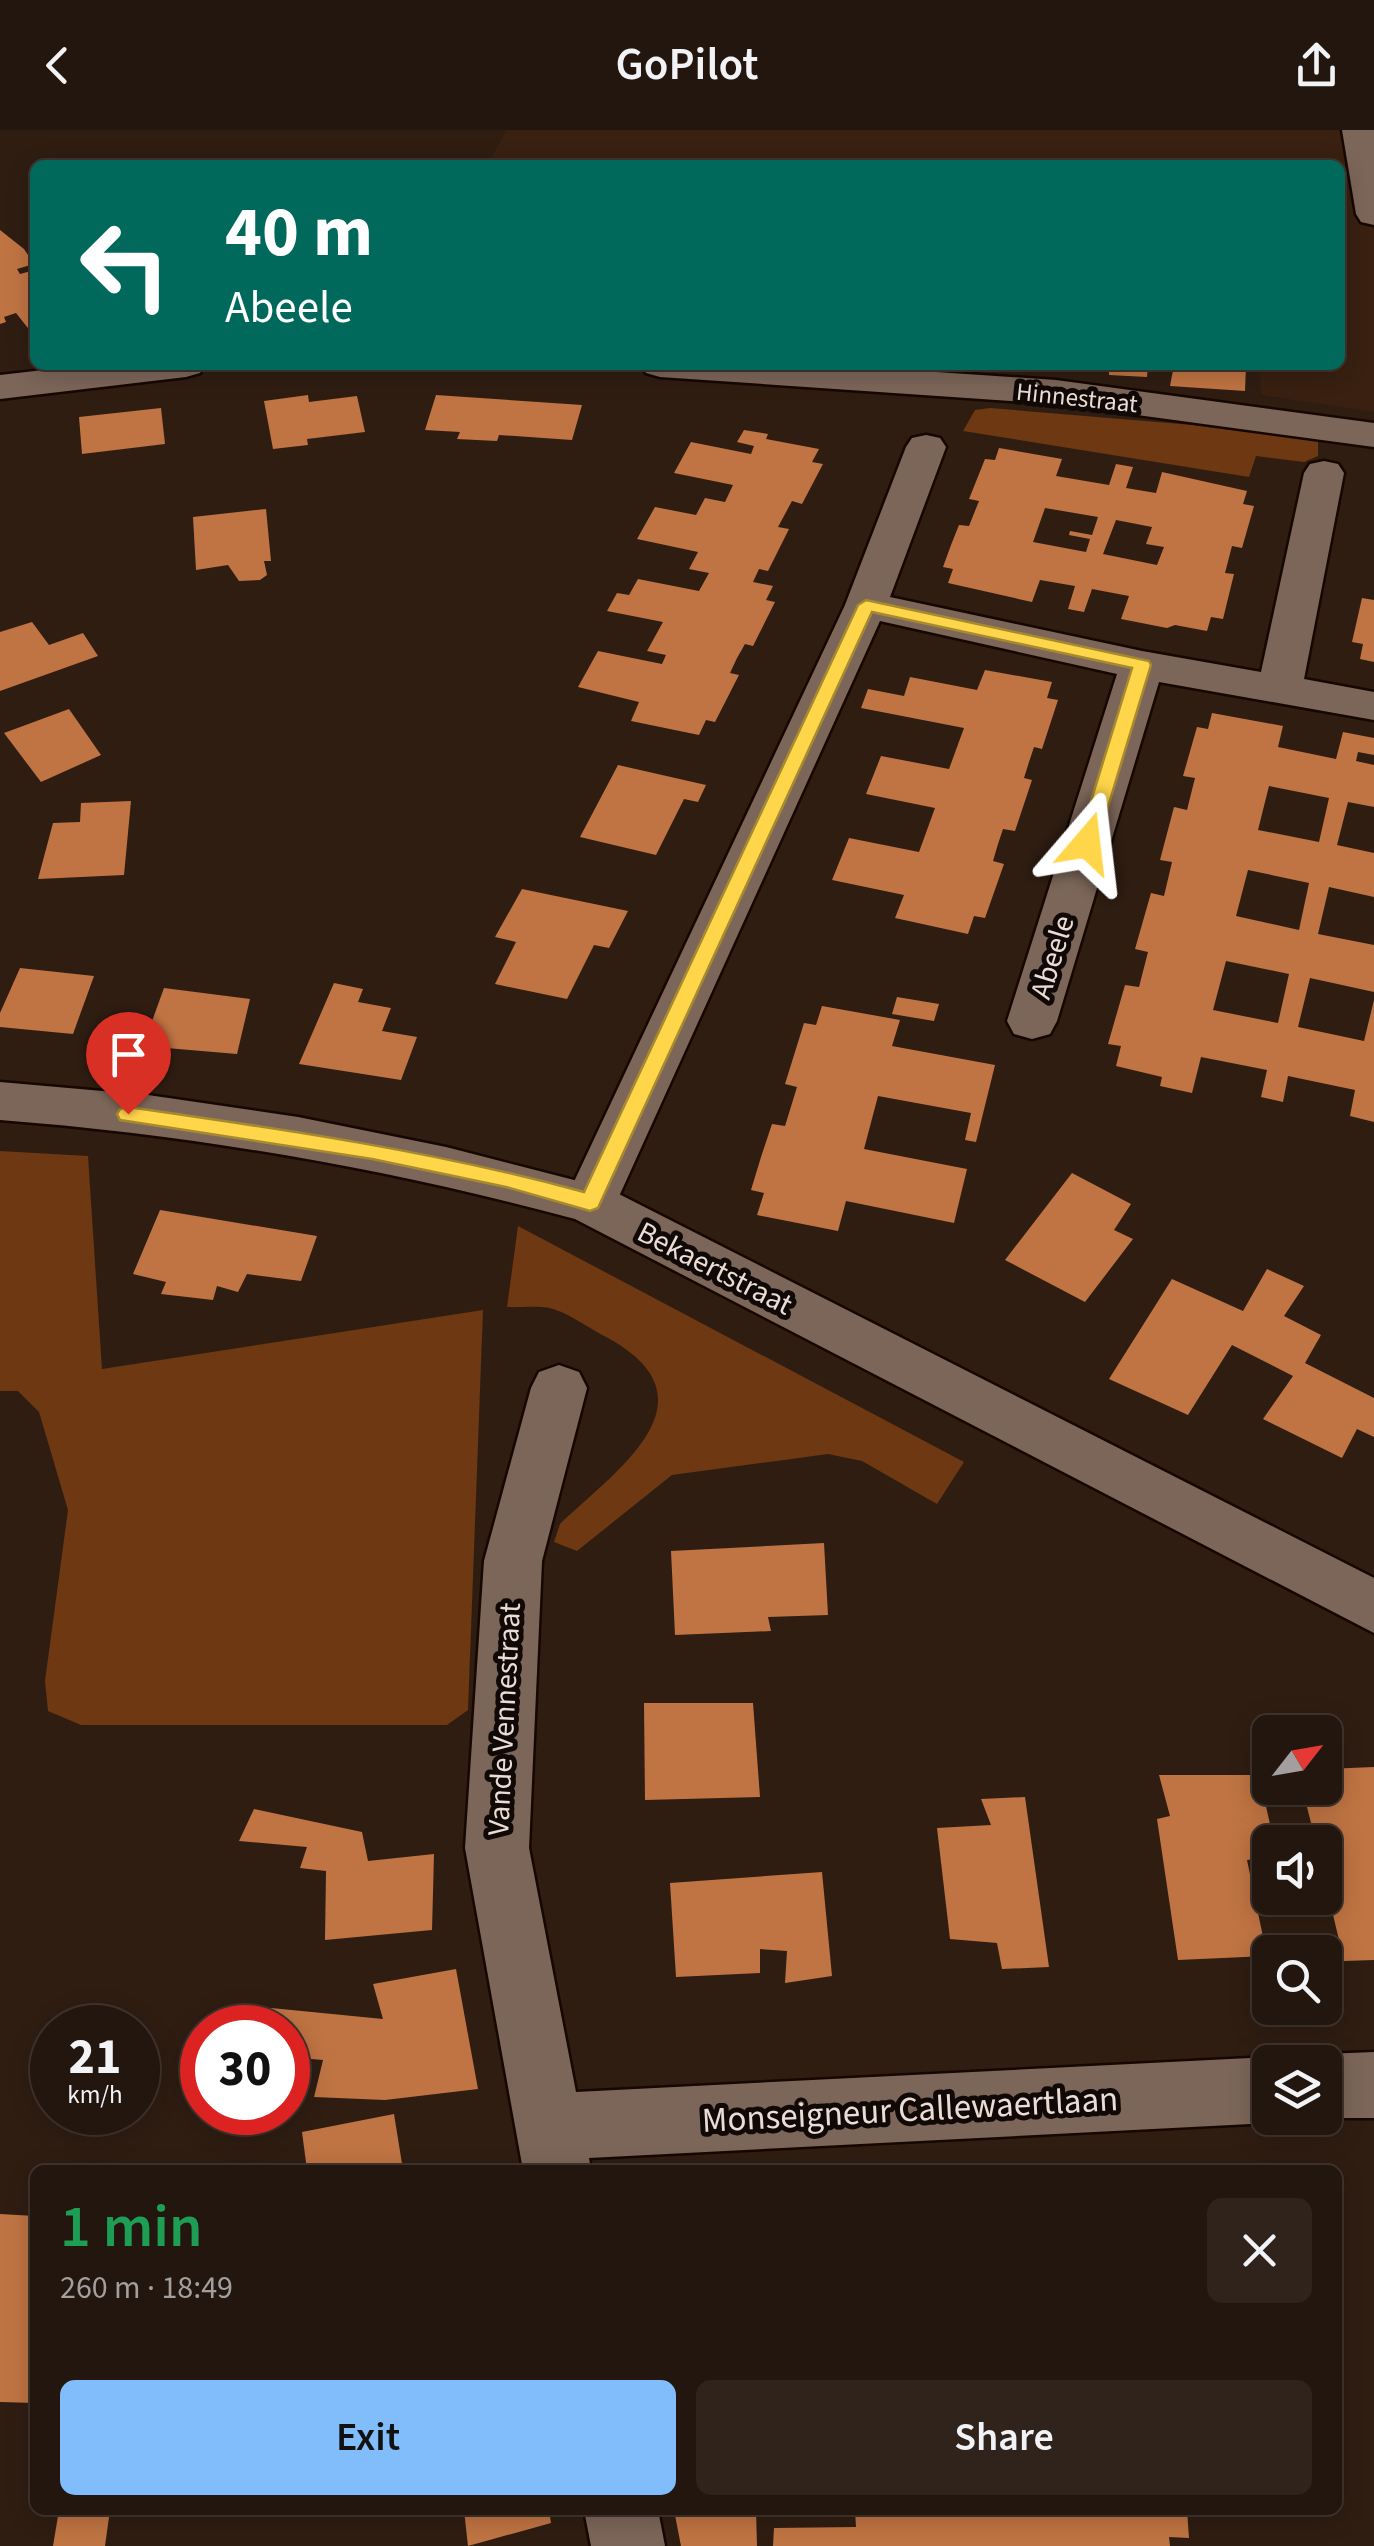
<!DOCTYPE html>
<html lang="en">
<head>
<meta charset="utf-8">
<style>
	:root { --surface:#23160e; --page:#2f231c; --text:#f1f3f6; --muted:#a39f9e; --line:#40352e; --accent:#80bdfa }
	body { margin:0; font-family:"Source Sans 3",sans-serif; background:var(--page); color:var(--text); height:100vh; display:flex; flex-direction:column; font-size:38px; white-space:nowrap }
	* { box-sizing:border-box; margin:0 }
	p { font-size:32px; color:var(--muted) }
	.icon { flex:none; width:55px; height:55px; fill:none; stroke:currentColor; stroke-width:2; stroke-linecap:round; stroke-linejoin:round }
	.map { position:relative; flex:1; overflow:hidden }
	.side { position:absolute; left:30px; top:2035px; width:1312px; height:350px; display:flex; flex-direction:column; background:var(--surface); border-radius:15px; box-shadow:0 5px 25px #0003,0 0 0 2px var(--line) }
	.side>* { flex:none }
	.top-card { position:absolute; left:30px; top:30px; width:1315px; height:210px; border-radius:15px; box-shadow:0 5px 25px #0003,0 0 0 2px var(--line); background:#00695c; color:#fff; overflow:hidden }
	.needle { width:65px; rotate:59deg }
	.fabs { position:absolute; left:1252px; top:1585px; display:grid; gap:20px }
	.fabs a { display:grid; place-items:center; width:90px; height:90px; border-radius:15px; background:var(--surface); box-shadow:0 5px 25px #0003,0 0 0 2px var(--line); font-size:50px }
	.speed { position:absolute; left:30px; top:1875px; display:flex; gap:20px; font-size:50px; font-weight:700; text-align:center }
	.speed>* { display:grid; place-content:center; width:130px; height:130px; border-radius:50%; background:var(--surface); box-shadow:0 5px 25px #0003,0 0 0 2px var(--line); line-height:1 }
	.speed small { font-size:25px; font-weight:400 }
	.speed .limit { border:15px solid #d22; background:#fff; color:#111 }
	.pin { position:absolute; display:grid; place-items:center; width:85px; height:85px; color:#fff; margin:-102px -42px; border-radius:50% 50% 50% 0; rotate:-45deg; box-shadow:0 0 10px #0007 }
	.pin .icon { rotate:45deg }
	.me { position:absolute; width:110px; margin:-55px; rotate:17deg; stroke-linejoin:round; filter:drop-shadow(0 0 8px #0008) }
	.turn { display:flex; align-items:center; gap:35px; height:210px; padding:0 30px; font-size:45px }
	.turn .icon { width:130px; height:130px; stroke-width:2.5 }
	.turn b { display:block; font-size:70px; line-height:85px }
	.round { display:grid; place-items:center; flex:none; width:105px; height:105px; border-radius:15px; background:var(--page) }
	.overview { display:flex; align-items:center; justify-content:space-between; height:170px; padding:0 30px }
	h1 { font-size:60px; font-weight:600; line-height:75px; color:#1e9e55 }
	.cta { display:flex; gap:20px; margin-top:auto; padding:20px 30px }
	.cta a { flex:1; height:115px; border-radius:15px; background:var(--accent); color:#111; font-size:40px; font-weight:600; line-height:115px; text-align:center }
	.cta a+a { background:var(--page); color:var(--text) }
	header { display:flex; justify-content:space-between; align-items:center; height:130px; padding:0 30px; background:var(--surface); font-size:45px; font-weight:600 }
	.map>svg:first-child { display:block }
</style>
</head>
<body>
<header><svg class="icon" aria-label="back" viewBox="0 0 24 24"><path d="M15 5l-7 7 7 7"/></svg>GoPilot<svg class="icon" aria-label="share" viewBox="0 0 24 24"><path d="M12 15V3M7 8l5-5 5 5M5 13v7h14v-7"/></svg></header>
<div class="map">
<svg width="1374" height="2416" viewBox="0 0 1374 2416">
	<rect width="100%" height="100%" fill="#2f1d12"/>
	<path fill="#392011" d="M507,0H1374V282L1261,265L1260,235H1340V35H487Z"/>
	<g fill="#6d3812">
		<path d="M990,278L1193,295L1318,311V326L1304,332L1256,326L1249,347L963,301L975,280Z"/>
		<path d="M0,1021L88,1026L102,1239L483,1180L468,1580L447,1595H81L48,1581L45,1551L68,1380L39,1282L18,1261H0Z"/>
		<path d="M518,1096L964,1332L937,1374L862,1331L828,1324L672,1345L577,1421L554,1412L560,1394C617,1340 720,1270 608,1208C590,1199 572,1185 553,1179C540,1175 521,1178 507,1177Z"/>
	</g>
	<g fill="#c07443" fill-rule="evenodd">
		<path d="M0,100L24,119L34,134L17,139L20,144L35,140V207L16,183L4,187L6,192L0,194Z"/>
		<path d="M1109,235H1148L1147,247L1109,245Z"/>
		<path d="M1174,235H1246L1245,261L1170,256Z"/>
		<path d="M308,265L309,272L357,266L365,302L307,309L308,315L273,319L264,271Z"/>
		<path d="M436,265L582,275L572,310L499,305L497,311L457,309L460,302L425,300Z"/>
		<path d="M161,278L165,314L82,324L79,287Z"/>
		<path d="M744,300L768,304L766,309L819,319L812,332L823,334L802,374L792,371L778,397L789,399L768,441L759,439L753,452L773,456L766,470L775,472L753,516L745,514L737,528L730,543L739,545L715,592L706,590L699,605L631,591L639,572L578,557L598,521L662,534L666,525L647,521L663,492L607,481L617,463L629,465L638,449L699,461L709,443L689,439L698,422L637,409L655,377L696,385L705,368L725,372L733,355L674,343L691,312L751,324L754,316L737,312Z"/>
		<path d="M999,318L1062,329L1056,346L1109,355L1116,334L1133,337L1126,358L1156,363L1162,342L1247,361L1243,374L1254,376L1242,418L1232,416L1225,443L1234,444L1223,489L1211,487L1207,501L1175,495L1167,498L1121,489L1129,466L1092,459L1084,482L1068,479L1075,456L1040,450L1032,472L948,453L953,439L943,437L951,415L959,395L969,396L979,371L969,369L985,329L995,330ZM1045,378L1098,387L1092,405L1070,401L1069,405L1090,409L1086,422L1033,412ZM1116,390L1152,397L1146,414L1164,417L1157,435L1103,424Z"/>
		<path d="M266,379L271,431H264L267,445L260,450L239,451L228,435L196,440L193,387Z"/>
		<path d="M1362,468L1374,470V532L1360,529L1363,514L1352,512Z"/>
		<path d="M32,492L49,515L83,503L98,526L0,561V502Z"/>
		<path d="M985,540L1052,552L1047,568L1058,570L1042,619L1034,617L1029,632L1024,648L1032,650L1015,701L1003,699L998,714L993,731L1004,734L985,788L974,786L968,804L895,788L904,765L832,750L849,708L919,722L935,678L866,664L881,626L949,639L964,598L861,578L868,559L904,566L910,547L977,560Z"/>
		<path d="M69,579L101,625L41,652L4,603Z"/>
		<path d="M1212,583L1283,596L1278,617L1336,629L1343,602L1374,608V625L1358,622L1356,631L1374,635V677L1348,672L1337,715L1374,723V767L1329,757L1318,804L1374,815V862L1310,848L1298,897L1364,911L1374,870V992L1350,986L1355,960L1288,946L1283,972L1261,967L1267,940L1201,927L1192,963L1160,956L1162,947L1116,936L1121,916L1108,914L1125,855L1139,857L1148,822L1135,819L1151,763L1164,766L1172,732L1160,730L1174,677L1187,680L1195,648L1183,646L1197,597L1208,599ZM1269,656L1329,668L1319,712L1258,700ZM1248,740L1309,753L1299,800L1236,786ZM1226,831L1289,844L1278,893L1213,880Z"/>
		<path d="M618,635L706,655L698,672L684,669L656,725L580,707Z"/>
		<path d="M131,671L124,745L38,749L53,693L80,692L81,673Z"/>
		<path d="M522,759L628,781L609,818L594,815L567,869L495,854L516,812L495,807Z"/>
		<path d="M20,838L94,846L73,904L0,897V883Z"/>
		<path d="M334,853L363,859L358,872L391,878L382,901L417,907L401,950L299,934Z"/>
		<path d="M164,858L250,869L237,924L143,916Z"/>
		<path d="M897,867L939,874L934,891L892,884Z"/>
		<path d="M822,876L900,890L892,916L995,935L976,1012L965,1010L971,983L878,966L864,1019L967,1039L954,1093L846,1071L838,1101L757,1085L764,1063L751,1060L761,1027L772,994L785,996L797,957L785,954L804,893L816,895Z"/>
		<path d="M1072,1043L1131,1074L1114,1100L1133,1109L1085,1172L1005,1130Z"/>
		<path d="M160,1080L317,1106L301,1151L247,1144L238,1162L217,1156L213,1170L161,1164L166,1152L133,1144Z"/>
		<path d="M1267,1139L1304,1156L1284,1186L1321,1205L1305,1233L1374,1268V1307L1357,1299L1342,1328L1263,1289L1293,1246L1232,1215L1188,1285L1109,1249L1172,1149L1243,1181Z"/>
		<path d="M824,1413L828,1485L768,1487L771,1501L675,1505L671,1421Z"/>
		<path d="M644,1573H753L760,1667L645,1670Z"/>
		<path d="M1374,1637V1830L1344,1831L1325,1751V1712H1316L1302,1658H1325V1639Z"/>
		<path d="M1159,1645H1259L1274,1712H1270V1727L1247,1730L1267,1826L1178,1830L1157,1689L1170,1686Z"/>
		<path d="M1025,1667L1049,1837L1002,1839L997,1813L950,1809L937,1698L991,1695L981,1669Z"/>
		<path d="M254,1679L362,1702L368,1731L434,1724L432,1800L325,1810L326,1741L300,1738L307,1717L239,1711Z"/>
		<path d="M822,1742L832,1846L785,1853L787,1821L760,1819V1843L676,1847L670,1753Z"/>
		<path d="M456,1839L478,1959L385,1970L314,1967L323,1930L288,1927V1898H267L271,1878L383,1889L373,1854Z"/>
		<path d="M394,1984L403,2040H307L302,2002Z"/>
		<path d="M0,2084L35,2086V2273L0,2272Z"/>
		<path d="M59,2380H110L105,2416H53Z"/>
		<path d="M464,2380H549L551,2393L468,2416Z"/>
		<path d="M674,2380H756L757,2416H681Z"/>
		<path d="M855,2380H1187L1189,2408L1169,2407L1170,2416H773L774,2398L856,2397Z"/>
	</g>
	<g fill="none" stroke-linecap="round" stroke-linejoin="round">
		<g stroke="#170701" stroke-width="5">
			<g id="minor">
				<path d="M1342,0H1374V95L1361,92L1356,84Z"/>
				<path d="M87,235H205L200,243L186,247L0,269V245Z"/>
				<path d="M641,235H832L1056,250L1374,293V317L1056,274L660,247L646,243Z"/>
				<path d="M926,305L940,308L946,317L890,467L1142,521L1261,542L1304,343L1310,334L1324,331L1338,334L1344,343L1304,549L1374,562V590L1159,552L1057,891L1050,904L1032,909L1014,904L1007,891L1117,544L880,491L616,1073L609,1087L590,1093L571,1087L564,1073L845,475L906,317L912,308Z"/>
				<path d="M559,1235L579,1242L587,1258L542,1431L529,1718L576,1962L1270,1927L1283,1932H1270V1988H1283L1270,1993L589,2028L591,2040H523L465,1718L484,1431L531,1258L539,1242Z"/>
				<path d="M1374,1922V1988H1319H1325V1932H1304L1325,1924Z"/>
				<path d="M584,2380H658L665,2416H591Z"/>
			</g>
		</g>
		<g stroke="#170701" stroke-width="5">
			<path id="tertiary" d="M0,952L148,965L298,987L446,1017L609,1059L1374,1448V1503L575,1089C386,1038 195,1005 0,990Z"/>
		</g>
		<use href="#minor" fill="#7c6659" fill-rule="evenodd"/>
		<use href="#tertiary" fill="#7c6659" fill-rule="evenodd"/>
	</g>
	<path fill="#ffd54a" stroke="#a68a30" stroke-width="2.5" d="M866,470L1149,531L1151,535L1097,713L1087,719L1078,713L1132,538L872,482L598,1078L590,1081L506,1057L372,1029L120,990L117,984L120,979L128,977C282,999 434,1021 584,1062L858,475Z"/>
	<g text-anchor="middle" stroke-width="10" stroke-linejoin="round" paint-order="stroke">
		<g font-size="25" fill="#ebddd6" stroke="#110905">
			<text transform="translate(1077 267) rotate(6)" y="9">Hinnestraat</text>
		</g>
		<g font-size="30" fill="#ebddd6" stroke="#110905">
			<text transform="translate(1052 827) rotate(-73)" y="10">Abeele</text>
			<text transform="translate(715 1138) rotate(27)" y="10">Bekaertstraat</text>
			<text transform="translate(504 1589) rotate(-87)" y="10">Vande Vennestraat</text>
		</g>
		<g font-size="35" fill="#ebddd6" stroke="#110905">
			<text transform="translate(910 1979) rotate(-3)" y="12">Monseigneur Callewaertlaan</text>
		</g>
	</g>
</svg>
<div class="fabs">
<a><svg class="needle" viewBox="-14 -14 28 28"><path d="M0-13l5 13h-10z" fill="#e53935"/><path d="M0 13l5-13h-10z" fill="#a39f9e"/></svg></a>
<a><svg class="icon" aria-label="sound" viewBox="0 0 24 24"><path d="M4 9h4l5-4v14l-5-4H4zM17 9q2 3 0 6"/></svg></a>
<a><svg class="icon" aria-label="search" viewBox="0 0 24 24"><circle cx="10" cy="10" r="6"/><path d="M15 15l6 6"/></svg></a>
<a><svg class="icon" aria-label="layers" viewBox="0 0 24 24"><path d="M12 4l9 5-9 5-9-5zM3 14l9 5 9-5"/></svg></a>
</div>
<div class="speed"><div>21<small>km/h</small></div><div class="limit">30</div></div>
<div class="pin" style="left:128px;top:984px;background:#d93025"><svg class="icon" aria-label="arrive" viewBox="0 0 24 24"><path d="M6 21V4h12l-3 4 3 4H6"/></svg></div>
<svg class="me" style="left:1087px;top:713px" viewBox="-20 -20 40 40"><path d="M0-17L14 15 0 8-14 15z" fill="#ffd54a" stroke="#fff" stroke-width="4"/></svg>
<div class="top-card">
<div class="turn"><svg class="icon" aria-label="left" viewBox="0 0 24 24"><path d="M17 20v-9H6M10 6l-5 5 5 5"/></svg><div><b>40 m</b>Abeele</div></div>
</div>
<section class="side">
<div class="overview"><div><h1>1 min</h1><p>260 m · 18:49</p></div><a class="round"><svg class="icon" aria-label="close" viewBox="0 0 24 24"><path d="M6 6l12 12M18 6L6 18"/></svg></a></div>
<div class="cta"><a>Exit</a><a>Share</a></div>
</section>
</div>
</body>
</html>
